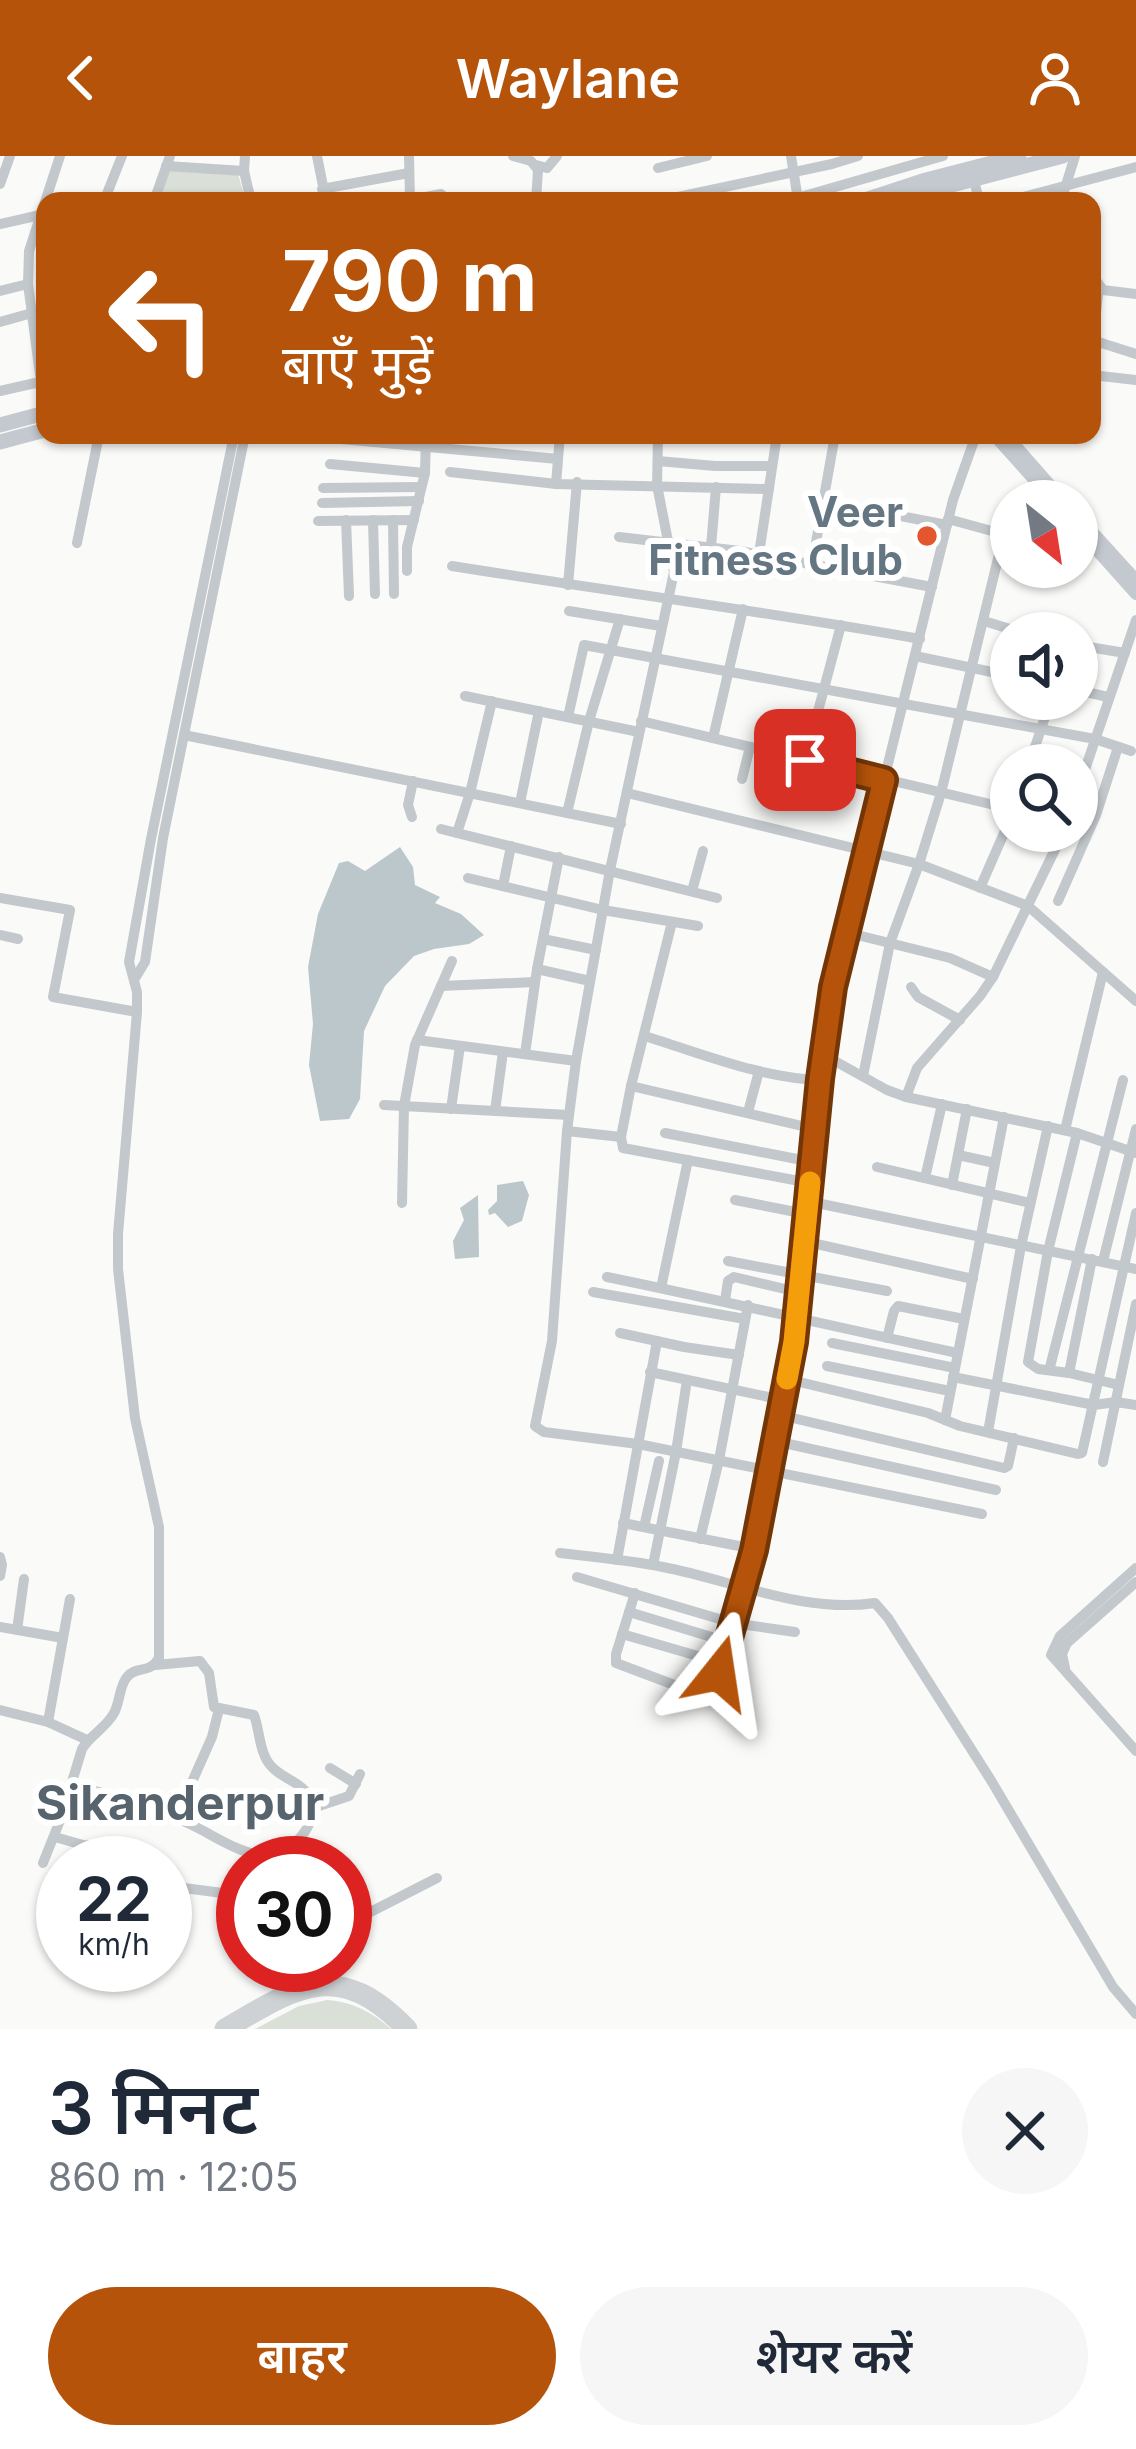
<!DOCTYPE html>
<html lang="hi">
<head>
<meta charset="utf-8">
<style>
	:root { --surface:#fff; --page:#f6f6f7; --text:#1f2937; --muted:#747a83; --accent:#b45309 }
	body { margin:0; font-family:Inter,"Noto Sans Devanagari",sans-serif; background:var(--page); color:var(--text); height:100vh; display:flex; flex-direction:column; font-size:45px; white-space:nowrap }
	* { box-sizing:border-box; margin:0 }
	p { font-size:39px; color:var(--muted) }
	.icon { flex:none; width:66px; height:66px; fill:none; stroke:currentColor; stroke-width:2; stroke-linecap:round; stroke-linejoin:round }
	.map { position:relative; height:1873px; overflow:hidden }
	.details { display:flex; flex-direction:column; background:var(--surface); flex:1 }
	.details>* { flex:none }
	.banner { position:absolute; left:36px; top:36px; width:1065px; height:252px; border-radius:24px; box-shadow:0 3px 9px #0004; background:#b45309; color:#fff; overflow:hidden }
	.needle { width:78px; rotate:150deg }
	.controls { position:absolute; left:990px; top:324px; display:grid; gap:24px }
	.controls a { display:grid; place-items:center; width:108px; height:108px; border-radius:50%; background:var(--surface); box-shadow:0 3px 9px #0004; font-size:60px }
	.speed { position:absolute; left:36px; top:1680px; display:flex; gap:24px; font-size:60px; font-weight:700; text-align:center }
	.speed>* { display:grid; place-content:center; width:156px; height:156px; border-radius:50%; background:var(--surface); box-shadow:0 3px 9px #0004; line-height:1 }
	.speed small { font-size:30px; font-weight:400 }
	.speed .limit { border:18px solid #d22; background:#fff; color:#111 }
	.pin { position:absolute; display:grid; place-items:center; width:102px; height:102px; color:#fff; margin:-51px; border-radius:24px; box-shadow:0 6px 18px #0006 }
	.me { position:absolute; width:132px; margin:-66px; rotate:15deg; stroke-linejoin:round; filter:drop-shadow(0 0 9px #0008) }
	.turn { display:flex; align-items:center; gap:42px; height:252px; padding:0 48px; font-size:54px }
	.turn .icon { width:156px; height:156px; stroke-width:2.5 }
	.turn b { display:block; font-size:84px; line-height:102px }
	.round { display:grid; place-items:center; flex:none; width:126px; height:126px; border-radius:63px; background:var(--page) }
	.overview { display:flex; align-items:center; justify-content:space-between; height:204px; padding:0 48px }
	h1 { font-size:72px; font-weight:600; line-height:90px }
	.action { display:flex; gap:24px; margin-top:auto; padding:24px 48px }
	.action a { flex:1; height:138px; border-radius:72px; background:var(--accent); color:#fff; font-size:48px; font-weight:600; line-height:138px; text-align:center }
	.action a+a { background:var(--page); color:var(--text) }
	header { display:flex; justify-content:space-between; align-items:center; height:156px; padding:0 48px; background:var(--accent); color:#fff; font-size:54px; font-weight:600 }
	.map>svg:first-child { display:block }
</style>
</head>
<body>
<header><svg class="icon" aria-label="back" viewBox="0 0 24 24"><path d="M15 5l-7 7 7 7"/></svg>Waylane<svg class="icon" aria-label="person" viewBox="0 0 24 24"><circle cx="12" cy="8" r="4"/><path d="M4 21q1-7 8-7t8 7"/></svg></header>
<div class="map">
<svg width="1136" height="1873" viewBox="0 0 1136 1873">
	<rect width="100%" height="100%" fill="#fafaf8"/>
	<g fill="#dadfd7">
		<path d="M162,12L238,18L246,45H151Z"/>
		<path d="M327,1844C353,1846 372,1856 391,1873H255L299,1850Z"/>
	</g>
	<g fill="#bbc7cb">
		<path d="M400,691L413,711L415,729L440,741L435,747L461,758L484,779L469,788L434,793L414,800L385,830L364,875L360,943L349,963L320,965L309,909L313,868L308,811L318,758L339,707L348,705L365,715Z"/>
		<path d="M523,1025L529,1039L522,1065L508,1071L495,1057L489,1059L488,1054L497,1045V1029Z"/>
		<path d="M478,1039L479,1101L455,1103L453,1085L464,1064L460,1052Z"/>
	</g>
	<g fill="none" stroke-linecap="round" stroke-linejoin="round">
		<path stroke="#ced2d4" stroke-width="21" d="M225,1873C298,1830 338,1802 407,1873"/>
		<g stroke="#c3c8cc" stroke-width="10">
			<path d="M245,0L244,15L251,45"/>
			<path d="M317,0L326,45"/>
			<path d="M409,0L410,44"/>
			<path d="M513,0L531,5L538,14L536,45"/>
			<path d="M791,0L798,44"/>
			<path d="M536,9L547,12L557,0"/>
			<path d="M166,10L244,15"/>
			<path d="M658,12L707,0"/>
			<path d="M974,24L979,45"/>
			<path d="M0,28L10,0"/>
			<path d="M322,33L409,17"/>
			<path d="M797,42L943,0"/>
			<path d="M104,45L122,0"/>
			<path d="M154,45L170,0"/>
			<path d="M405,45L441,38L449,45"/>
			<path d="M659,45L832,8L858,0"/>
			<path d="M1008,45L1136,11"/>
			<path d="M1061,45L1075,0"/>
			<path d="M0,68L40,59"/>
			<path d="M1092,119L1103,134L1136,138"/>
			<path d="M0,135L28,128"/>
			<path d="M0,166L32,157"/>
			<path d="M1092,184L1136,198"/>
			<path d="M1093,184L1099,130"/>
			<path d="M1092,219L1136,224"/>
			<path d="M0,235L44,225"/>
			<path d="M41,258V226L28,128L29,95L60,0"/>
			<path d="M635,279L658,280"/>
			<path d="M658,279L657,329L674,416L610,714L576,905L567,975L552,1185L535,1270L544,1276L638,1288L982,1358"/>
			<path d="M341,283L558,303"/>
			<path d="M658,305L715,310H772"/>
			<path d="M330,308L425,317"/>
			<path d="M450,316L556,328L769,333"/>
			<path d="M556,328L560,279"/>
			<path d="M323,332L421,331"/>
			<path d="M823,345L947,369"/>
			<path d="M322,347L419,345"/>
			<path d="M346,364L349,440"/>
			<path d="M373,364L375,438"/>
			<path d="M393,364L394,438"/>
			<path d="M318,365L414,364"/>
			<path d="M619,381L740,395L932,431"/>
			<path d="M77,387L99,279"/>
			<path d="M711,391L716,331"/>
			<path d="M759,398L777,279"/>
			<path d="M812,409L835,279"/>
			<path d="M452,410C608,435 764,455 920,483"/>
			<path d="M407,415V391L425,317L426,279"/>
			<path d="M568,429L577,326"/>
			<path d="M569,455L661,470"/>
			<path d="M984,465L1023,477"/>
			<path d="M1077,489L1125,497"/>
			<path d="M915,500L1011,520"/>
			<path d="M1077,534L1108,541"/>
			<path d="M465,540L639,576"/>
			<path d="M568,561L584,489L1095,583L1131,595"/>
			<path d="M641,565L1011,653"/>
			<path d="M184,579L621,668"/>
			<path d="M713,582L743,453"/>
			<path d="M805,604L841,469"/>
			<path d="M1029,609L1051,543"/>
			<path d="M742,623L750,591"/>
			<path d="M627,637L919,708L1028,750L1136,845"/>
			<path d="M1077,637L1136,464"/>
			<path d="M520,647L539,555"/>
			<path d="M567,657L589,565L620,463"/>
			<path d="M412,661L408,649L413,625"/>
			<path d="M441,673L717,742"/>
			<path d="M457,677L470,637L492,545"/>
			<path d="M468,722L603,754L698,770"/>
			<path d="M503,730L511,690"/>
			<path d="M980,732L1011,661"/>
			<path d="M692,735L703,695"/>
			<path d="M0,742L70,754L53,841L137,856"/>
			<path d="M1058,745L1096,659L1118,591"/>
			<path d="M672,766L631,930L621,981L623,992L810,1027"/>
			<path d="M845,776L950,802L993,821"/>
			<path d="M0,779L18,783"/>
			<path d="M543,783L596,794"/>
			<path d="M537,813L590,825"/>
			<path d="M134,824L145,806L163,682L245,279"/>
			<path d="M441,830L535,826"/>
			<path d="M911,831L918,841L960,864"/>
			<path d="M644,880C701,897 760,922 820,924"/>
			<path d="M417,884L576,905"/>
			<path d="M525,898L537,813L559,701"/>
			<path d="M824,899L887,934L906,941L1077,977L1136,997"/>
			<path d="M863,920L890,787L919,708L941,637L1002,386L999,377L948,363"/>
			<path d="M631,930L815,973"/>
			<path d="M906,941L917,912L980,840L993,821L1064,675"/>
			<path d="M384,949L569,959"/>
			<path d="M451,953L460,890"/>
			<path d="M495,955L503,896"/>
			<path d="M748,956L759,915"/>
			<path d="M1065,974L1103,816"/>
			<path d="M567,975L621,981"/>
			<path d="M665,977L812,1006"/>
			<path d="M1077,977L1048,1095L1028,1206L1038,1213L1069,1217L1119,1229"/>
			<path d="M958,999L995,1007"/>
			<path d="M877,1011L1030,1047"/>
			<path d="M925,1022L942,948"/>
			<path d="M952,1029L967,953"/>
			<path d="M735,1044L806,1058"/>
			<path d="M807,1045L1136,1113"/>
			<path d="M402,1047L404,950L415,889L452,805"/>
			<path d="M803,1085L973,1123"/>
			<path d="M728,1105L887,1135"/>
			<path d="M1103,1105L1136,973"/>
			<path d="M607,1121C724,1145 840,1172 957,1197"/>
			<path d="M661,1132L688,1004"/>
			<path d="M593,1136L745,1163"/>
			<path d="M725,1145L728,1125L734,1121L798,1136"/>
			<path d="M620,1177L684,1191L739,1199"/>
			<path d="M887,1182L894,1155L898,1150L964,1163"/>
			<path d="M832,1187L955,1212"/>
			<path d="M827,1210L950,1235"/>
			<path d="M1050,1211L1123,924"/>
			<path d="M650,1216L783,1244"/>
			<path d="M1069,1217L1092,1103"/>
			<path d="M953,1221L1094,1249L1116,1246L1136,1249"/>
			<path d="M787,1223L928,1257L960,1270L1078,1298L1082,1297L1136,1057"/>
			<path d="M780,1259L1004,1312L1008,1310L1014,1282"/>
			<path d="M945,1264L1004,961"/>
			<path d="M988,1276L1021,1090L1048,970"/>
			<path d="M775,1285L996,1334"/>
			<path d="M1103,1306L1136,1148"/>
			<path d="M623,1367L754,1393"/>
			<path d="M644,1371L659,1305"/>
			<path d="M700,1383L719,1304L748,1149"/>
			<path d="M560,1397C594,1401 629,1404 663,1411C732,1424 803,1458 875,1447L888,1462L992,1626L1113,1831L1136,1858"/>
			<path d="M0,1401L2,1409L0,1420"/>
			<path d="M617,1404L657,1185"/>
			<path d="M653,1409L676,1296L687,1224"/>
			<path d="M1136,1412L1060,1480L1051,1499L1136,1595"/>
			<path d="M577,1421L733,1467L795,1476"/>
			<path d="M635,1437L616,1498V1507L701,1539L712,1537L754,1393L793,1186L820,924L833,831L953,344L976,279"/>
			<path d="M629,1456L728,1486"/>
			<path d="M0,1471L63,1482"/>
			<path d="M17,1474L24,1423"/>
			<path d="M622,1478L722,1507"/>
			<path d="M1065,1512L1062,1498L1067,1487L1136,1426"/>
			<path d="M0,1554L48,1566L87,1584"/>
			<path d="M48,1566L70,1443"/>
			<path d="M330,1612L356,1628"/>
			<path d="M70,1628C112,1639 153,1651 192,1669C213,1679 237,1696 260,1699C285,1702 318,1674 311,1647C306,1626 285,1625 272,1611C259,1598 260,1575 254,1559L214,1551L209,1517L200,1505L155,1509"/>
			<path d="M313,1652L349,1640L360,1618"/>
			<path d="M176,1662L212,1581L219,1553"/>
			<path d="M55,1681L83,1689L131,1693"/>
			<path d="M43,1707L61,1662L82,1593C90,1579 106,1572 114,1557C120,1547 119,1530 127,1521C137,1509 149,1519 159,1502V1371L135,1262L118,1113V1078L137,856V836L129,806L151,683L234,279"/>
			<path d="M165,1734L169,1730L230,1738L235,1733L243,1710"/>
			<path d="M345,1769L437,1722"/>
		</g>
		<g stroke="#c3c9ce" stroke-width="12">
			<path d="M994,279L1053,345"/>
			<path d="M1006,279L1064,345"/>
			<path d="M1077,359L1136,424"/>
			<path d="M1077,372L1136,438"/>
		</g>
		<g stroke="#c3c9ce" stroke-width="15">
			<path d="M862,45L926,24L1019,0"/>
			<path d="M902,45L929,35L1063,0"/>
			<path d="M0,269L45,257"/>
			<path d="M0,286L45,274"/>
		</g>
	</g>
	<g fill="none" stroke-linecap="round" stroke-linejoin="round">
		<g stroke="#753606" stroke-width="30">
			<path id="route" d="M719,1517L754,1394L794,1186L820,923L833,831L884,624L805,604"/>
		</g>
		<use href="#route" stroke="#b45309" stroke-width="21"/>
		<path stroke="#f59e0b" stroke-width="21" d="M787,1223L794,1186L810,1026"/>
	</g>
	<circle fill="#e4572e" stroke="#fff" stroke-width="4.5" cx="927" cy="380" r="12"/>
	<g text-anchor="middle" stroke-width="12" stroke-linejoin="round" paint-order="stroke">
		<g font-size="42" font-weight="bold" fill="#657683" stroke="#fff" text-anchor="end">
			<text x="903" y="371">Veer<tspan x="903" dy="48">Fitness Club</tspan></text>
		</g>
		<g font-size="48" font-weight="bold" fill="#57646e" stroke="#fff">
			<text x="180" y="1664">Sikanderpur</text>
		</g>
	</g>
</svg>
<div class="controls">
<a><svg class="needle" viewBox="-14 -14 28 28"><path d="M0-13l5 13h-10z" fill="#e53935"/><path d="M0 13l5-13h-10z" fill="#747a83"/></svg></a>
<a><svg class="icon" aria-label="sound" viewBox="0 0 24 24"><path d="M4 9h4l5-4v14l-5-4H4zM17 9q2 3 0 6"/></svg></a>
<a><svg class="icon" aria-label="search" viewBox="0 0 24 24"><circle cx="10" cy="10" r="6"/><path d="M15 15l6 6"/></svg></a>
</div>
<div class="speed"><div>22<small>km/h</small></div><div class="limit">30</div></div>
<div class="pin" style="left:805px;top:604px;background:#d93025"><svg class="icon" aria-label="arrive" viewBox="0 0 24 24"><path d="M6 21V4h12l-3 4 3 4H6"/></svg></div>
<svg class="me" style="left:719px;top:1517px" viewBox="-20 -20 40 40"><path d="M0-17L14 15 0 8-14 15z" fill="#b45309" stroke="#fff" stroke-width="4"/></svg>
<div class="banner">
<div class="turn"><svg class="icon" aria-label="left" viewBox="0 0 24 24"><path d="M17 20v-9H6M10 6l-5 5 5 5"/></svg><div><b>790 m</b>बाएँ मुड़ें</div></div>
</div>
</div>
<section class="details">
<div class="overview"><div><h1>3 मिनट</h1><p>860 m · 12:05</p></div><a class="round"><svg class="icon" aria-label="close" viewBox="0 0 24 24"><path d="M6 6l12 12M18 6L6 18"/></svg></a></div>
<div class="action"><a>बाहर</a><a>शेयर करें</a></div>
</section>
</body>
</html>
